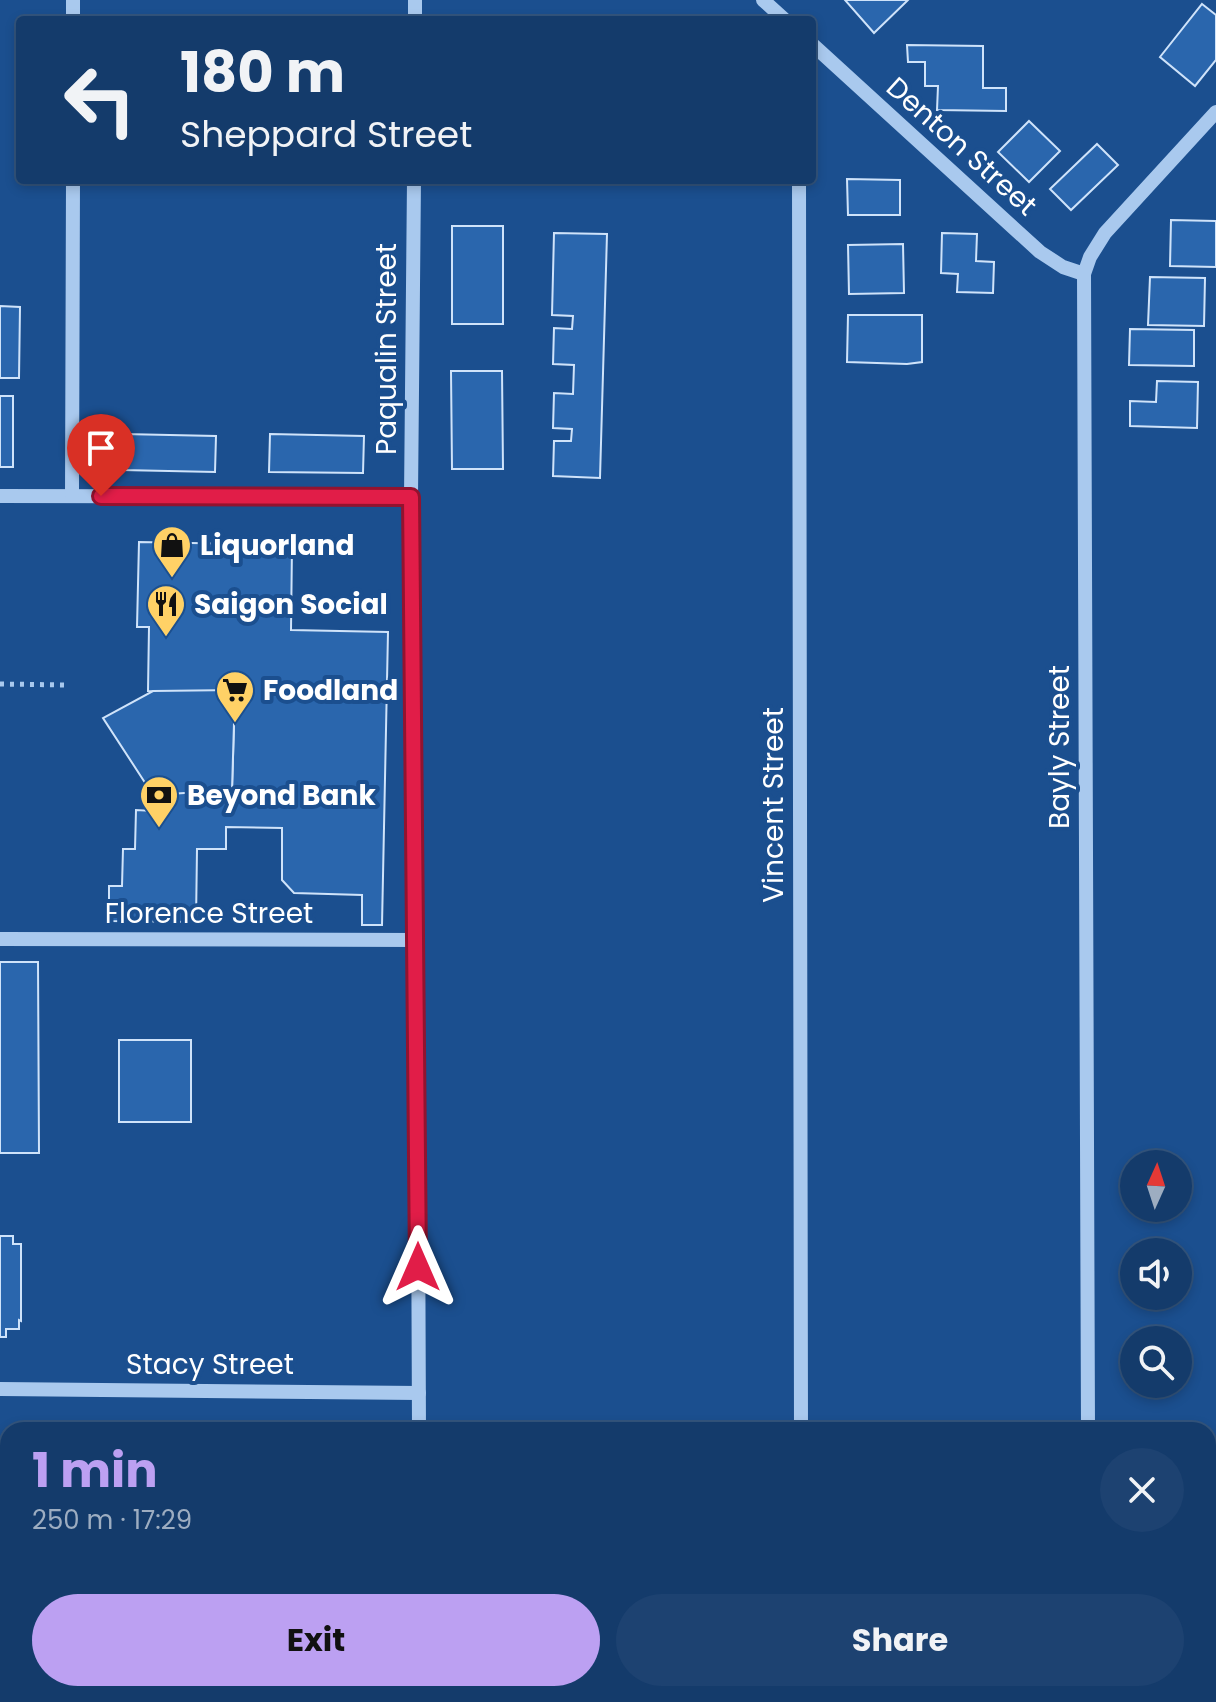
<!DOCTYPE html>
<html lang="en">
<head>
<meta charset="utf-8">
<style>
	:root { --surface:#143b6b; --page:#1d4271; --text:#f1f3f6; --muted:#9dadc1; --line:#33557e; --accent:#bca0f2 }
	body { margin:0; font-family:Poppins,sans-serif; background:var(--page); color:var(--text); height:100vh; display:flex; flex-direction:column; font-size:30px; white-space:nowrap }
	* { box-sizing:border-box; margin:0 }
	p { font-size:26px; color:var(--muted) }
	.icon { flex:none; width:44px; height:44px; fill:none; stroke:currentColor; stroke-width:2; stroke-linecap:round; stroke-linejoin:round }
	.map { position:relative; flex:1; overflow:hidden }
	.sheet { position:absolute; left:0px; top:1422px; width:1216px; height:280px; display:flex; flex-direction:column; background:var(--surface); border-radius:24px 24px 0 0; box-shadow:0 4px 12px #0003,0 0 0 2px var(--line) }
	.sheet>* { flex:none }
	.banner { position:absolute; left:16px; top:16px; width:800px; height:168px; border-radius:8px; box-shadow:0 4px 12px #0003,0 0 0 2px var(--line); background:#143b6b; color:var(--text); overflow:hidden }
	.needle { width:52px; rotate:3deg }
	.fabs { position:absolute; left:1120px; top:1150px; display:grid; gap:16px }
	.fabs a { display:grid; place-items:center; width:72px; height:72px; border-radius:50%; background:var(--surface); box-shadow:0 4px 12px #0003,0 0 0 2px var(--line); font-size:40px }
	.pin { position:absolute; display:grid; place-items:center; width:68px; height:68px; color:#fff; margin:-82px -34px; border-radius:50% 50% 50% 0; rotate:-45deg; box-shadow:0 0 8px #0007 }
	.pin .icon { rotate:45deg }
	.me { position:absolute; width:88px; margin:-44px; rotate:0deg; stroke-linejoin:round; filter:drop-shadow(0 0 6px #0008) }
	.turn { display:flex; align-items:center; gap:28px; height:168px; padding:0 32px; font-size:36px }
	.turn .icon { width:104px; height:104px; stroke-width:2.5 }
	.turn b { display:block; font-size:56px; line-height:68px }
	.round { display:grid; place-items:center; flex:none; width:84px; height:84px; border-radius:42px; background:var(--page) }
	.head { display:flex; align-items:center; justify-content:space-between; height:136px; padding:0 32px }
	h1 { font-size:48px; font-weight:700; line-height:60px; color:var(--accent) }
	.button { display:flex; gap:16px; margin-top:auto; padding:16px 32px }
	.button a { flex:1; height:92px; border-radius:48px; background:var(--accent); color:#111; font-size:32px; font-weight:700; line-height:92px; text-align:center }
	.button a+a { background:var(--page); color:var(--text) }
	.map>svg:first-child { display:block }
</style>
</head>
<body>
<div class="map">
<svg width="1216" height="1702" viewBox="0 0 1216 1702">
	<rect width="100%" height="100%" fill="#1b4f8f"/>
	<g fill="#2a66ad" stroke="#cfe3fa" stroke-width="2">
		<path d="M845,0H908L874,33Z"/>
		<path d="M1202,4L1216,15V60L1195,86L1160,57Z"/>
		<path d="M907,45L983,46V88H1006V111L937,110L938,86H925V62H908Z"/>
		<path d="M1029,121L1060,151L1029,182L998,152Z"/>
		<path d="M1097,144L1118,165L1071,210L1050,189Z"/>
		<path d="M847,179L900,180V215H848Z"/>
		<path d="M1171,220L1216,221V267L1170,266Z"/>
		<rect x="452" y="226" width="51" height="98"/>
		<path d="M554,233L607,234L600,478L553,476L554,441H571L572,429L553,428L554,393L573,394L574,365L553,364L554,328L572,329L573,316L552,315Z"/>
		<path d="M942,233L977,234L976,261L994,262L993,293L957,292L958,274L941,273Z"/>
		<path d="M903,244L904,293L849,294L848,245Z"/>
		<path d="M1150,277L1205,278L1204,326L1148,325Z"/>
		<path d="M0,306L20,307L19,378H0Z"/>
		<path d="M848,315H922V362L907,364L847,362Z"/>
		<path d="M1130,329L1194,330V366L1129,365Z"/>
		<path d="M451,371H502L503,469H452Z"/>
		<path d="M1157,381L1198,382L1197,428L1130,426V401L1156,402Z"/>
		<rect x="0" y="396" width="13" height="71"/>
		<path d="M123,434L216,436L215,472L122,470Z"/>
		<path d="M270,434L364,436L363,473L269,472Z"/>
		<path d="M139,542L292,545L291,630L388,632L382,925H362V895L294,893L282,880V828L226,827V849H197L196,922L109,921V886H122L123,849H135L136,810L153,811V788L232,790L235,692L148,691L149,627H137Z"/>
		<path d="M235,690L232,790L153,795L103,718L153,691Z"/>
		<path d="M0,962H38L39,1153H0Z"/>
		<rect x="119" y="1040" width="72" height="82"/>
		<path d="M0,1236H13V1244H21V1321L19,1320V1329H6V1337H0Z"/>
		<path d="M0,1638H8V1694H112V1699L0,1698Z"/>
	</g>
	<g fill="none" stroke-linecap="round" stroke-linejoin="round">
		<path stroke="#a9c9ee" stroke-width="5" stroke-dasharray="4 6" stroke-linecap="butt" d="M0,684L68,685"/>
		<g stroke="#a9c9ee" stroke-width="14">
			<path d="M763,0L785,20"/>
			<path d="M73,20V0"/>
			<path d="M415,20V0"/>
			<path d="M812,44L1040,252L1063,267L1084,274"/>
			<path d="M414,180L411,497L417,940L419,1430"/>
			<path d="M799,180L801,1430"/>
			<path d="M0,496L411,497"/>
			<path d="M72,496L73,180"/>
			<path d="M0,939L417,940"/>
			<path d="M0,1389L419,1393"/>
			<path d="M1088,1430L1084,274L1090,257L1105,233L1216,112"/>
			<path d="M418,1694V1702"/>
			<path d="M802,1694L803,1702"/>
			<path d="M1088,1694V1702"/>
		</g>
	</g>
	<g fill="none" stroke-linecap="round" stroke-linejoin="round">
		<g stroke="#92132f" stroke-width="20">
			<path id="route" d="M101,496L411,497L418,1267"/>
		</g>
		<use href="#route" stroke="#e11d48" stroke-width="14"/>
	</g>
	<defs>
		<g id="shop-pin" transform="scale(2)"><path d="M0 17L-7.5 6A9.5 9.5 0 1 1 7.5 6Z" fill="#ffd166" stroke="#1b4f8f"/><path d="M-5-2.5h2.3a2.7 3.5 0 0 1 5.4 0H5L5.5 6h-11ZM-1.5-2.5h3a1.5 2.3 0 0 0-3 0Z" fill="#111"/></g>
		<g id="restaurant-pin" transform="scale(2)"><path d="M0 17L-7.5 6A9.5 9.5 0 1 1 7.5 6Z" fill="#ffd166" stroke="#1b4f8f"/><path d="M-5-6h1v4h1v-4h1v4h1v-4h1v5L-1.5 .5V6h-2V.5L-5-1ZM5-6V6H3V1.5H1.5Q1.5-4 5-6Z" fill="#111"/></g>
		<g id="supermarket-pin" transform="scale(2)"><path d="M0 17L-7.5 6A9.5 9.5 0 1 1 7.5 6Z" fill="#ffd166" stroke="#1b4f8f"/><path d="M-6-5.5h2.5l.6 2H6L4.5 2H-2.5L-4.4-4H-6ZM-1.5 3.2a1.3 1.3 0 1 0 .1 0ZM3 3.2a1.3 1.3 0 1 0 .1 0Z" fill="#111"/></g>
		<g id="bank-pin" transform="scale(2)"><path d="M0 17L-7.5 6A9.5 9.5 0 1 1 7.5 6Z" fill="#ffd166" stroke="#1b4f8f"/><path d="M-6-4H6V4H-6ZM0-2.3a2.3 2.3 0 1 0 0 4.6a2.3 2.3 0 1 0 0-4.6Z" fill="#111"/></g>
	</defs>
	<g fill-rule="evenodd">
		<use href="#shop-pin" x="172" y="545"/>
		<use href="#restaurant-pin" x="166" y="604"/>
		<use href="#supermarket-pin" x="235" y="690"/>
		<use href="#bank-pin" x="159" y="795"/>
	</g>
	<g text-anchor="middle" stroke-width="8" stroke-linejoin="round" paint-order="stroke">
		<g font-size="28" fill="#fff" stroke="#1b4f8f">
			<text transform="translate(962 146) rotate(42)" y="10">Denton Street</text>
			<text transform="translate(386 349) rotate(-90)" y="10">Paqualin Street</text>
			<text transform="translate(1059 747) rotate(-90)" y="10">Bayly Street</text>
			<text transform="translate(773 805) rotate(-90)" y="10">Vincent Street</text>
			<text x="209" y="923">Florence Street</text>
			<text x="210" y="1374">Stacy Street</text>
		</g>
		<g font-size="28" font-weight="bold" fill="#fff" stroke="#1b4f8f" text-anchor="start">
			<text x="200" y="555">Liquorland</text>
			<text x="194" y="614">Saigon Social</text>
			<text x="263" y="700">Foodland</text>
			<text x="187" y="805">Beyond Bank</text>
		</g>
	</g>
</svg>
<div class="fabs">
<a><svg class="needle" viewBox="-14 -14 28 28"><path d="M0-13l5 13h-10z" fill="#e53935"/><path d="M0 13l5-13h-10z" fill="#9dadc1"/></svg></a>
<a><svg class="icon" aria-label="sound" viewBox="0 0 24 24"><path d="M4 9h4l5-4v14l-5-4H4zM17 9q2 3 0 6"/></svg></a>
<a><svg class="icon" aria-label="search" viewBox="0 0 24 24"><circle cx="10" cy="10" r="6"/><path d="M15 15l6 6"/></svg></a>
</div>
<div class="pin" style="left:101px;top:496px;background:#d93025"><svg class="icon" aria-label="arrive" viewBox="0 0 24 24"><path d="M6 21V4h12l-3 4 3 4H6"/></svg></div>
<svg class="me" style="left:418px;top:1267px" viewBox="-20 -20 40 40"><path d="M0-17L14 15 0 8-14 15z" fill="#e11d48" stroke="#fff" stroke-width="4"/></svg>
<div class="banner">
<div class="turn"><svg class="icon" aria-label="left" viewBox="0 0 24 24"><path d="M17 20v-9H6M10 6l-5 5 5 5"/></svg><div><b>180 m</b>Sheppard Street</div></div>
</div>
<section class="sheet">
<div class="head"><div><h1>1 min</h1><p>250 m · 17:29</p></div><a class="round"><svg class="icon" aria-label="close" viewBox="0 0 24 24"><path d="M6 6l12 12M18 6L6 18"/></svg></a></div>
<div class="button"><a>Exit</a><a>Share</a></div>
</section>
</div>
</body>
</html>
